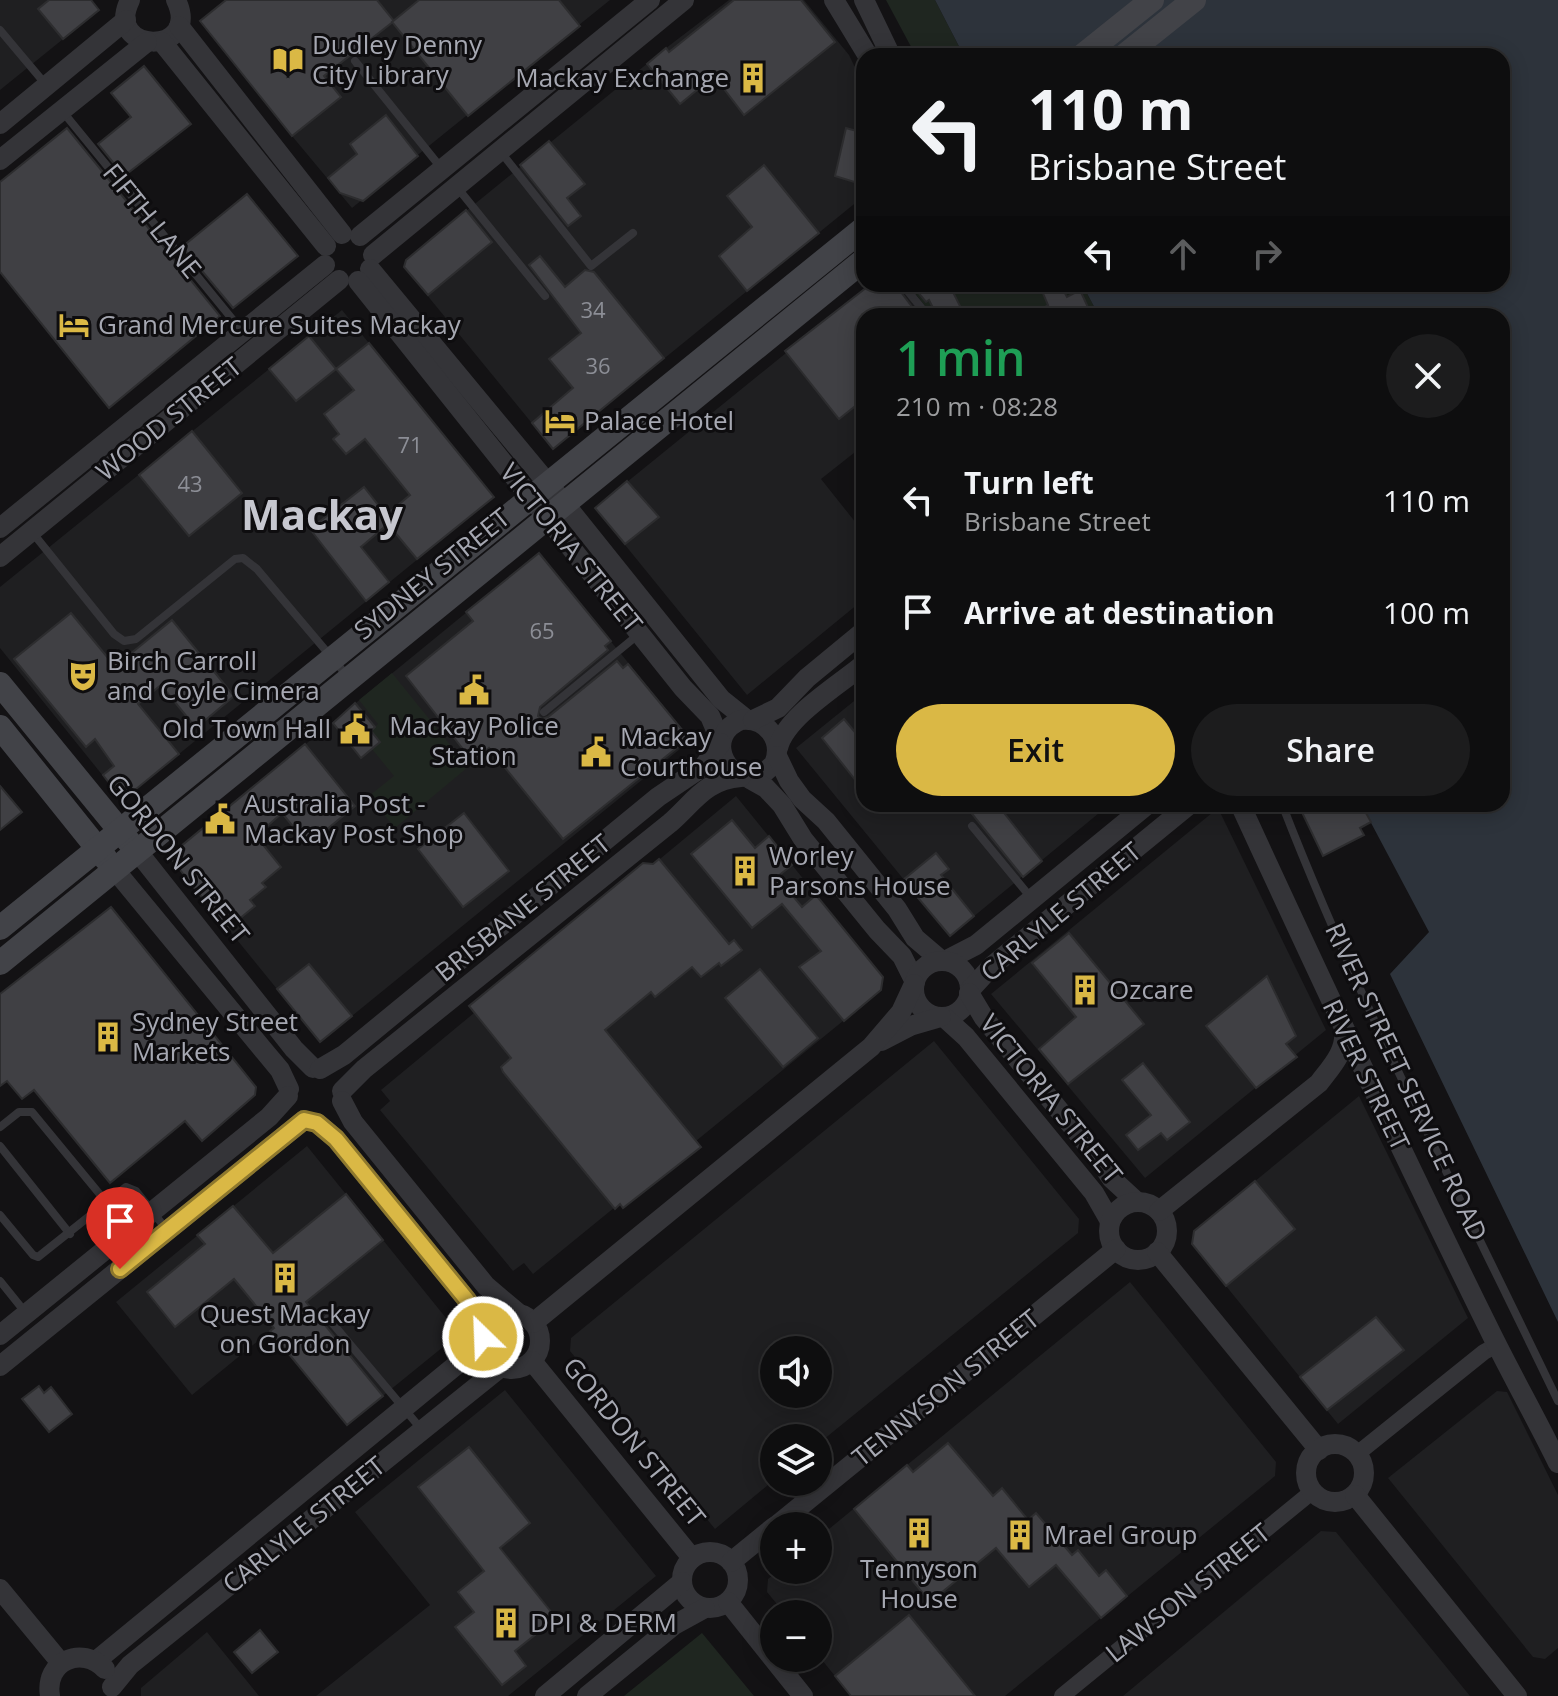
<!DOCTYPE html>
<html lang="en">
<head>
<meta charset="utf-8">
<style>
	:root { --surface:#0e0e0f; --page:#1c1c1d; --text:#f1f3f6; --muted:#9b9c9e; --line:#2e2e2f; --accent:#dab845 }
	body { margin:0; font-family:"Open Sans",sans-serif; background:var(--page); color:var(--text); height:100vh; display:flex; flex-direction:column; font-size:30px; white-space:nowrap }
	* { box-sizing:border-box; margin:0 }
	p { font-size:26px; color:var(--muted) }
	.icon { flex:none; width:44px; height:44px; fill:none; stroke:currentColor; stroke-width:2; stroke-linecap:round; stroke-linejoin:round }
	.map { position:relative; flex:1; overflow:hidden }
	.sheet { position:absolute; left:856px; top:308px; width:654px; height:504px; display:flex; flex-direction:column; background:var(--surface); border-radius:24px; box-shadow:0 4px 20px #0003,0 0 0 2px var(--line) }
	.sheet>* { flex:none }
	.hud { position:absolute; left:856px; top:48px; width:654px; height:244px; border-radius:24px; box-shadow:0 4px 20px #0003,0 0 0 2px var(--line); background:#0e0e0f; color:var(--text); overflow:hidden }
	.buttons { position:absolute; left:760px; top:1336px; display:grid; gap:16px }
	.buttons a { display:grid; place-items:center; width:72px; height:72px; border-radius:50%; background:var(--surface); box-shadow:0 4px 20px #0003,0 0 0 2px var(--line); font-size:40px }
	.pin { position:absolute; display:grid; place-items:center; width:68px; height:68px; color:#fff; margin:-82px -34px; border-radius:50% 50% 50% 0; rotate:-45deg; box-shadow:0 0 8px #0007 }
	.pin .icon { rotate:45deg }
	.me { position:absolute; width:88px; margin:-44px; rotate:336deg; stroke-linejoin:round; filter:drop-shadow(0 0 6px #0008) }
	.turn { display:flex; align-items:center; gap:28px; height:168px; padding:0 40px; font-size:36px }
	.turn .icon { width:104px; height:104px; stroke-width:2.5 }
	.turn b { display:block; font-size:56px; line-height:68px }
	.lanes { display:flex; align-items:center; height:76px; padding:0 40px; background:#0003; justify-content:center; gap:40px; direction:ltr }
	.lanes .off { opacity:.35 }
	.round { display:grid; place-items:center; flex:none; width:84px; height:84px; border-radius:42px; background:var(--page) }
	.summary { display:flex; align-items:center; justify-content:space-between; height:136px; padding:0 40px }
	h1 { font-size:48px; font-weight:600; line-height:60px; color:#1e9e55 }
	.primary-button { display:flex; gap:16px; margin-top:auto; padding:16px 40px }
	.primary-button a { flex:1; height:92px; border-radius:48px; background:var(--accent); color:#111; font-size:32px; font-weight:600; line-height:92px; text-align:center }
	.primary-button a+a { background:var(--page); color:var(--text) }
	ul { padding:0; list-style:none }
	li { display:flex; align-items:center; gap:24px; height:112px; padding:0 40px }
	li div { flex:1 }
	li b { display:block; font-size:30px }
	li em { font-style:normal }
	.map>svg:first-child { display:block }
</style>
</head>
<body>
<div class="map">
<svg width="1558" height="1696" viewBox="0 0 1558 1696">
	<rect width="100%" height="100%" fill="#131214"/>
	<g fill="#1f1f21" fill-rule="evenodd">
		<path d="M0,0H91L99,10L0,90Z"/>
		<path d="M226,0H610L352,208L292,136Z"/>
		<path d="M729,0H804L849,55L864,86V196L553,449L404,267L406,260L670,45Z"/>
		<path d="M871,284H908L931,314L864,316V445L821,479L864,533V599L747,695L595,508Z"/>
		<path d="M342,310L494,497L130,794L116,792L0,648V587Z"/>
		<path d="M539,553L691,740L320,1042L169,856Z"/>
		<path d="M864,693V804H1110L950,936L796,748Z"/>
		<path d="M736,796L883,977L881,990L533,1274L524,1263L513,1271L380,1110L390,1101L381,1090Z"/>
		<path d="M1218,808L1326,1030L1145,1178L991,994Z"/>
		<path d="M934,1041L1079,1219L1078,1233L818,1444V1438H774V1480L715,1529L570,1351L571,1338ZM774,1350H818V1394H774Z"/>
		<path d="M1359,1096L1468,1318L1338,1424L1192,1244L1194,1231Z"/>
		<path d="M307,1146L459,1334L347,1425L270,1331L192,1395L116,1302Z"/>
		<path d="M1130,1282L1276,1462L1275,1476L1005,1696H851L818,1655V1614H785L767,1592L768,1579L779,1570H818V1538Z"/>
		<path d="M505,1390L656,1576L508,1696H316L430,1605L355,1512Z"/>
		<path d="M1497,1391L1507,1392L1558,1495V1648L1545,1659L1533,1657L1388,1478Z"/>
		<path d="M1321,1531L1336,1532L1470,1696H1123Z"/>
		<path d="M207,1632L259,1696H141V1688Z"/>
	</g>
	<g fill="#1f2620">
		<path d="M886,0H935L964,56H916Z"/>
		<path d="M908,284H1082L1099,316H929L931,314Z"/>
		<path d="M392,673L468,767L395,828L369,796L394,776L372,749L380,742L371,731L378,724L359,700Z"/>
		<path d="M702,1633L754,1696H624Z"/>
	</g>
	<path fill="#2d333b" d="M935,0H1558V1322L1390,974L1429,932L1361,804H1502V316H1099L1082,284H1502V56H964Z"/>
	<g fill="#404044" stroke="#2d2d2f" stroke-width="2">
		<path d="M49,0H91L99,10L63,39L38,9Z"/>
		<path d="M226,0H377L394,21L324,76L341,97L292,136L200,21Z"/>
		<path d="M419,0H559L580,26L468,116L392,22Z"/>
		<path d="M734,0H801L835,42L744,115L714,76L680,104L647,64L666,48L669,52Z"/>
		<path d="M144,66L191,124L124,176L98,144L131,117L111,93Z"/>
		<path d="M386,115L418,156L363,201L340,193L328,178L357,154L350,144Z"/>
		<path d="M67,128L220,316L109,408L0,272V182Z"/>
		<path d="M846,128L864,133V185L835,176Z"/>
		<path d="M549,141L585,184L567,198L581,216L568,226L520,165Z"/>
		<path d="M764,165L819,233L747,291L719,256L752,227L727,196Z"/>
		<path d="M247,194L298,256L233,308L182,247Z"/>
		<path d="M466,210L492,242L428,295L404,267L406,260Z"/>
		<path d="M540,256L565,287L585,270L594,272L664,358L553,449L532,423L573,388L549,359L581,333L529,265Z"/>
		<path d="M871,284H895L915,311L910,316H864V399L839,419L785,351Z"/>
		<path d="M911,284H949L961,308L944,316H937L929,300L926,302Z"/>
		<path d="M1039,284H1060L1067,297L1080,290L1092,316H1031L1048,305Z"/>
		<path d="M309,336L336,369L296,401L269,369Z"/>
		<path d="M369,343L494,497L417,559L388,524L361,547L389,582L366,601L310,529L364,487L386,515L410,495L365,439L346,454L333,439L339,434L324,414L354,390L336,369Z"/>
		<path d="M192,431L242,493L189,536L139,475Z"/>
		<path d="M627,481L659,517L625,544L595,508Z"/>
		<path d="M539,553L611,641L605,646L608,650L540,707L538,716L542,719L548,717L617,661L623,668L628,664L689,738L563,839L489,748L473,762L406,676L473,621L466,612Z"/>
		<path d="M71,613L108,658L117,650L124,659L172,620L234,696L196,728L161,685L138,704L179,754L130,794L116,792L103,775L114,766L95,739L86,747L14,659Z"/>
		<path d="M355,703L375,727L371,731L380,742L361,758L333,723Z"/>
		<path d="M844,719L864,743V791L822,738Z"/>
		<path d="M305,744L355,806L308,845L282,813L256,836L281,867L262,883L266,887L250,900L255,906L227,929L169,856Z"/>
		<path d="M0,786L22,812L0,830Z"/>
		<path d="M964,804H997L1042,861L1023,877Z"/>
		<path d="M1298,804H1361L1371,822L1360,828L1364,835L1323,856Z"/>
		<path d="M464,813L509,871L463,907L418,849Z"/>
		<path d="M732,820L755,848L769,836L792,865L777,877L802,907L816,895L883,977L881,990L844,1021L799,967L821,951L782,904L752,928L691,854Z"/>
		<path d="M936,853L949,869L941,875L974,916L950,936L903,880Z"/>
		<path d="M659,859L729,944L734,940L742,950L721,966L719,963L701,977L692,967L655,997L651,992L605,1030L701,1147L623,1208L620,1204L615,1209L503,1072L501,1067L511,1058L469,1006L643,863L653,864Z"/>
		<path d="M111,907L256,1087L255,1095L202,1141L185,1121L110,1183L34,1090L22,1099L7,1081L0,1086V994Z"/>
		<path d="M1069,933L1144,1024L1068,1084L1039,1049L1076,1017L1032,963Z"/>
		<path d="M309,964L352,1016L320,1042L277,989Z"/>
		<path d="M760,969L818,1038L783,1067L725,998Z"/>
		<path d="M1267,976L1296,1036L1286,1044L1297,1057L1256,1088L1206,1026Z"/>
		<path d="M1143,1063L1190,1122L1167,1140L1161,1133L1138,1150L1126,1135L1151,1115L1122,1080Z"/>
		<path d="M1255,1181L1295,1229L1226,1286L1192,1244L1194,1231Z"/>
		<path d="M346,1194L383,1240L306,1302L383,1396L347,1425L270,1331L274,1328L234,1279L175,1327L147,1292L205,1244L197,1235L233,1206L273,1253Z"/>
		<path d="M1376,1317L1404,1350L1327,1410L1300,1377Z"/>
		<path d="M39,1386L44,1393L51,1387L72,1414L49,1432L22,1399Z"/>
		<path d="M948,1443L993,1496L1002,1488L1028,1520L1036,1513L1072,1555L1078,1550L1099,1576L1106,1570L1127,1596L1101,1618L1056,1565L1029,1587L996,1548L930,1602L854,1509L907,1465L913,1472Z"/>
		<path d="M469,1447L530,1523L500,1548L556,1618L515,1651L526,1666L502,1685L455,1627L474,1612L458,1592L484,1571L418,1487Z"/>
		<path d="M909,1615L975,1696H851L835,1676Z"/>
		<path d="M260,1630L278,1652L252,1673L234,1652Z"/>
	</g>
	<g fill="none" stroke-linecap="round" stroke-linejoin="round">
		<g stroke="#343438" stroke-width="8">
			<path d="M0,30L47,86"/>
			<path d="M355,61L442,169"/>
			<path d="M63,112L242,331"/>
			<path d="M500,151L591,266L633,233"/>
			<path d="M456,186L545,296"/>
			<path d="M902,284L928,316"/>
			<path d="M32,532L114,634L124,641L136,639L235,559L243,558L257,569L349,678"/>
			<path d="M544,712L639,634"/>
			<path d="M1282,804C1361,1008 1463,1203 1558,1401"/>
			<path d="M972,826L1032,899"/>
			<path d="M0,1127L19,1112H32L107,1203"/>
			<path d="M0,1146L70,1234"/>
			<path d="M0,1215L33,1255L38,1257L126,1187L136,1191L167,1230"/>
			<path d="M0,1281L25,1312"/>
			<path d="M328,1318L422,1430"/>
		</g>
		<g stroke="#343438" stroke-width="16">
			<path d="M1357,1454L1484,1352L1497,1345"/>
			<path d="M1062,1696L1313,1491"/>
		</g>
		<g stroke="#343438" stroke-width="20">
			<path d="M130,0C103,55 203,56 176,0"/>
			<path d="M834,0L868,56"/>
			<path d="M864,0L891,56"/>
			<path d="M179,26L342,234"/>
			<path d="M162,42L326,246"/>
			<path d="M0,124L126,20"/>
			<path d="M0,160L147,42"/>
			<path d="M360,236L650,0"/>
			<path d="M373,255L684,0"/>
			<path d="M370,269L564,503L721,699L746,719"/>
			<path d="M358,281L683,688L710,716L721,742"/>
			<path d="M0,528L325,265"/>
			<path d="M0,557L339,280"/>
			<path d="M741,720C766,717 784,740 774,764L758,778C724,782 704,735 741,720Z"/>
			<path d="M753,720L778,708L807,678L864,631"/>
			<path d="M778,748C785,717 839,685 864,664"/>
			<path d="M777,756L789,781L802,799L826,821L897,909L915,938L942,961"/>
			<path d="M750,779L766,788L782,805L803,839L877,930L902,956L915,982"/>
			<path d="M1240,804C1321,980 1403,1155 1489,1329C1511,1374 1536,1418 1558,1463"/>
			<path d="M138,852L294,1049L313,1068"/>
			<path d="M115,870L265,1052L280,1070L289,1089"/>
			<path d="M945,961L976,945L1148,804"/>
			<circle cx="942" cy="989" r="28"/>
			<path d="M970,990L992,966L1190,804"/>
			<path d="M969,993L984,1018L1094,1153L1112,1179L1137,1202"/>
			<path d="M944,1017L966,1037L1094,1193L1110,1221"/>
			<path d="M881,1041L910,1026L941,1017"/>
			<path d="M320,1069L344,1055L658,797L704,766L721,743"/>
			<path d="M342,1091L364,1069L670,823C695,801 705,780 741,777"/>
			<path d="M342,1101L353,1122L486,1286L518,1313"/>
			<path d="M317,1123L336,1139L467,1300L485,1331"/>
			<circle cx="1138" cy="1231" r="29"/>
			<path d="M1159,1211L1319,1083C1331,1067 1347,1051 1344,1029"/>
			<path d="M1157,1252L1319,1450"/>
			<circle cx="512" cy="1341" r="28"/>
			<path d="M533,1323L871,1047L901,1012L914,984"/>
			<path d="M0,1335L269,1117L288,1096"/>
			<path d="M532,1361L692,1558"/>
			<path d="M0,1366L304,1120"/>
			<circle cx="1335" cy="1473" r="29"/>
			<path d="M1355,1495L1517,1696"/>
			<path d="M776,1526L1116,1249"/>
			<circle cx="710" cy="1580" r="28"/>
			<path d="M731,1562L774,1527"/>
			<path d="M0,1589L61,1663"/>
			<path d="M728,1602L803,1696"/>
			<path d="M96,1661L483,1343"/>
			<path d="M112,1687L130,1665L501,1367"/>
			<path d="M50,1696C44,1661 82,1645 105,1669"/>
			<path d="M545,1696L682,1582"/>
			<path d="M587,1696L674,1625L705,1608"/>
		</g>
		<g stroke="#424348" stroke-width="24">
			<path d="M1082,56L1152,0"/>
			<path d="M1124,56L1194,0"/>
			<path d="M0,684L130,843"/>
			<path d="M0,727L106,859"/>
			<path d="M0,928L864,228"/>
			<path d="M0,963L864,260"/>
		</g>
	</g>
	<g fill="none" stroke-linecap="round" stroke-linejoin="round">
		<g stroke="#8e782d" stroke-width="20">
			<path id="route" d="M120,1269L304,1120L317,1123L336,1139L467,1300L485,1331L483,1337"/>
		</g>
		<use href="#route" stroke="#dab845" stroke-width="14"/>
	</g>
	<defs>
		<g id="library-bare" transform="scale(2.4)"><path d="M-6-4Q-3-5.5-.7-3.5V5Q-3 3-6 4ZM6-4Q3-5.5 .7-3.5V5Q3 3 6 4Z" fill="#dab845" stroke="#0e0d0f" stroke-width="2.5" paint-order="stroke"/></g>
		<g id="building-bare" transform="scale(2.4)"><path d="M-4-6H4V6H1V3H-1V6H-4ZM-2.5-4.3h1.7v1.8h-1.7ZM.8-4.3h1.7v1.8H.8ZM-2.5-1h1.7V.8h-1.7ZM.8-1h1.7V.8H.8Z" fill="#dab845" stroke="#0e0d0f" stroke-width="2.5" paint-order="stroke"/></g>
		<g id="hotel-bare" transform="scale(2.4)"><path d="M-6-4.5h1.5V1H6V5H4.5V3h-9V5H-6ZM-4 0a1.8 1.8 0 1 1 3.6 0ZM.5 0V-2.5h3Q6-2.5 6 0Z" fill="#dab845" stroke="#0e0d0f" stroke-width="2.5" paint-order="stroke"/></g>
		<g id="theatre-bare" transform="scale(2.4)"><path d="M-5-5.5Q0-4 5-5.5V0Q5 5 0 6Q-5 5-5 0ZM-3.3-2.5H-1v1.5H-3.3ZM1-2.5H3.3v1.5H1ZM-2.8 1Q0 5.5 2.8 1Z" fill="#dab845" stroke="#0e0d0f" stroke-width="2.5" paint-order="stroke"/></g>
		<g id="civic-bare" transform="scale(2.4)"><path d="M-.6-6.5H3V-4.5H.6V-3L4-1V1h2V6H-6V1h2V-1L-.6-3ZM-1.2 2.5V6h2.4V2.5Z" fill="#dab845" stroke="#0e0d0f" stroke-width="2.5" paint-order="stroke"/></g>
	</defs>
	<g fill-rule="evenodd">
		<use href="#library-bare" x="288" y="60"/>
		<use href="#building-bare" x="753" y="78"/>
		<use href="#hotel-bare" x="74" y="325"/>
		<use href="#hotel-bare" x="560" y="421"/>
		<use href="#theatre-bare" x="83" y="676"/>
		<use href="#civic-bare" x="474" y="690"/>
		<use href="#civic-bare" x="355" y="729"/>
		<use href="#civic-bare" x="596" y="752"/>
		<use href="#civic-bare" x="220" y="819"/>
		<use href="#building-bare" x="745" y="871"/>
		<use href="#building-bare" x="1085" y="990"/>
		<use href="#building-bare" x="108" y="1037"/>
		<use href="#building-bare" x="285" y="1278"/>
		<use href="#building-bare" x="919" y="1533"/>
		<use href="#building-bare" x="1020" y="1535"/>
		<use href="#building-bare" x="506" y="1623"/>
	</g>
	<g text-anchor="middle" stroke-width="6" stroke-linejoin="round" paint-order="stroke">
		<g font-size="22" fill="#8c8e96">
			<text x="593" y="318">34</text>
			<text x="598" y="374">36</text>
			<text x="410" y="453">71</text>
			<text x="190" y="492">43</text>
			<text x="542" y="639">65</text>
		</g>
		<g font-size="26" fill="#a6a8b2" stroke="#0e0d0f" text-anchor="start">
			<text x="312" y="54">Dudley Denny<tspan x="312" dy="30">City Library</tspan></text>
			<text x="729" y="87" text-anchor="end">Mackay Exchange</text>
			<text x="98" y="334">Grand Mercure Suites Mackay</text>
			<text x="584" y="430">Palace Hotel</text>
			<text x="107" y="670">Birch Carroll<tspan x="107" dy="30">and Coyle Cimera</tspan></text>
			<text x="474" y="735" text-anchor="middle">Mackay Police<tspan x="474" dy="30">Station</tspan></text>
			<text x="331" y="738" text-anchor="end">Old Town Hall</text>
			<text x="620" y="746">Mackay<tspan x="620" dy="30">Courthouse</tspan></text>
			<text x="244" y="813">Australia Post -<tspan x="244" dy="30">Mackay Post Shop</tspan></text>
			<text x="769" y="865">Worley<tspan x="769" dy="30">Parsons House</tspan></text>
			<text x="1109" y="999">Ozcare</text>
			<text x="132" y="1031">Sydney Street<tspan x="132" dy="30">Markets</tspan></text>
			<text x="285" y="1323" text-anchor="middle">Quest Mackay<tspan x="285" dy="30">on Gordon</tspan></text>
			<text x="1044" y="1544">Mrael Group</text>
			<text x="919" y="1578" text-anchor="middle">Tennyson<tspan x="919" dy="30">House</tspan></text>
			<text x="530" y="1632">DPI &amp; DERM</text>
		</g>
		<g font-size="26" fill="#a6a8b2" stroke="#0e0d0f">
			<text transform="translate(152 221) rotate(51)" y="9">FIFTH LANE</text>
			<text transform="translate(169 419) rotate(-39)" y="9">WOOD STREET</text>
			<text transform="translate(571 548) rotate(51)" y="9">VICTORIA STREET</text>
			<text transform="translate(432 574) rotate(-39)" y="9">SYDNEY STREET</text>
			<text transform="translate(178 859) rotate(51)" y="9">GORDON STREET</text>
			<text transform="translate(523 908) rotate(-39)" y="9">BRISBANE STREET</text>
			<text transform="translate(1061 912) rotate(-40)" y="9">CARLYLE STREET</text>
			<text transform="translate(1366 1075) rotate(64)" y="9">RIVER STREET</text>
			<text transform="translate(1406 1082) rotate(65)" y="9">RIVER STREET SERVICE ROAD</text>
			<text transform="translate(1051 1099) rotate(51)" y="9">VICTORIA STREET</text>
			<text transform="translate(946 1388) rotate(-39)" y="9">TENNYSON STREET</text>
			<text transform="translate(634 1442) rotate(51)" y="9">GORDON STREET</text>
			<text transform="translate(304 1525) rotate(-39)" y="9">CARLYLE STREET</text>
			<text transform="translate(1188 1593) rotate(-39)" y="9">LAWSON STREET</text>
		</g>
		<g font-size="42" font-weight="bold" fill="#c6c7cf" stroke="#0e0d0f">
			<text x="322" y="530">Mackay</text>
		</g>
	</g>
</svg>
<div class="buttons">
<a><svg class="icon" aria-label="sound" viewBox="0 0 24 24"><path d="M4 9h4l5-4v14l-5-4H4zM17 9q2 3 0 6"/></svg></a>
<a><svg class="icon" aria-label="layers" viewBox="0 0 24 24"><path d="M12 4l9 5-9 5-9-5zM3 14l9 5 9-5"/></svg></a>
<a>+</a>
<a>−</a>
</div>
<div class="pin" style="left:120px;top:1269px;background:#d93025"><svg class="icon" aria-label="arrive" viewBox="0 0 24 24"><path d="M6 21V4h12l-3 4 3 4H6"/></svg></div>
<svg class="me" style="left:483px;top:1337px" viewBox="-20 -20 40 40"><circle r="17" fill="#dab845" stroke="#fff" stroke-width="3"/><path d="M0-11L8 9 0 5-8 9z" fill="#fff"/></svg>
<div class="hud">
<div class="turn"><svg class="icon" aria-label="left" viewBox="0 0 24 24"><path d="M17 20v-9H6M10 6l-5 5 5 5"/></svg><div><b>110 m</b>Brisbane Street</div></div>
<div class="lanes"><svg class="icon" aria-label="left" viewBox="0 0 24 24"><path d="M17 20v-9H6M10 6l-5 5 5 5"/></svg><svg class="icon off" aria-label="ahead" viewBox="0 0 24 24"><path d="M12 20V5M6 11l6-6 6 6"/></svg><svg class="icon off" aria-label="right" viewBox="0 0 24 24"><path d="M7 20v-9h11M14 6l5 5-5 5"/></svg></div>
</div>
<section class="sheet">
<div class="summary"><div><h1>1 min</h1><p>210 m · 08:28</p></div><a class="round"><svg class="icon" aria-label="close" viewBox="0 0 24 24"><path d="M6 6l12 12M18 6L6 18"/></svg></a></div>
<ul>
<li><svg class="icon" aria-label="left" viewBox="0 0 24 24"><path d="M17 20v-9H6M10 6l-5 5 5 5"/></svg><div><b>Turn left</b><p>Brisbane Street</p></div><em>110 m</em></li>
<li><svg class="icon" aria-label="arrive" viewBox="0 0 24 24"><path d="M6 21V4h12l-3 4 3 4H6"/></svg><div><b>Arrive at destination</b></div><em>100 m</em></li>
</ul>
<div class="primary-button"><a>Exit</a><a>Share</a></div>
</section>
</div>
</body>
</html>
